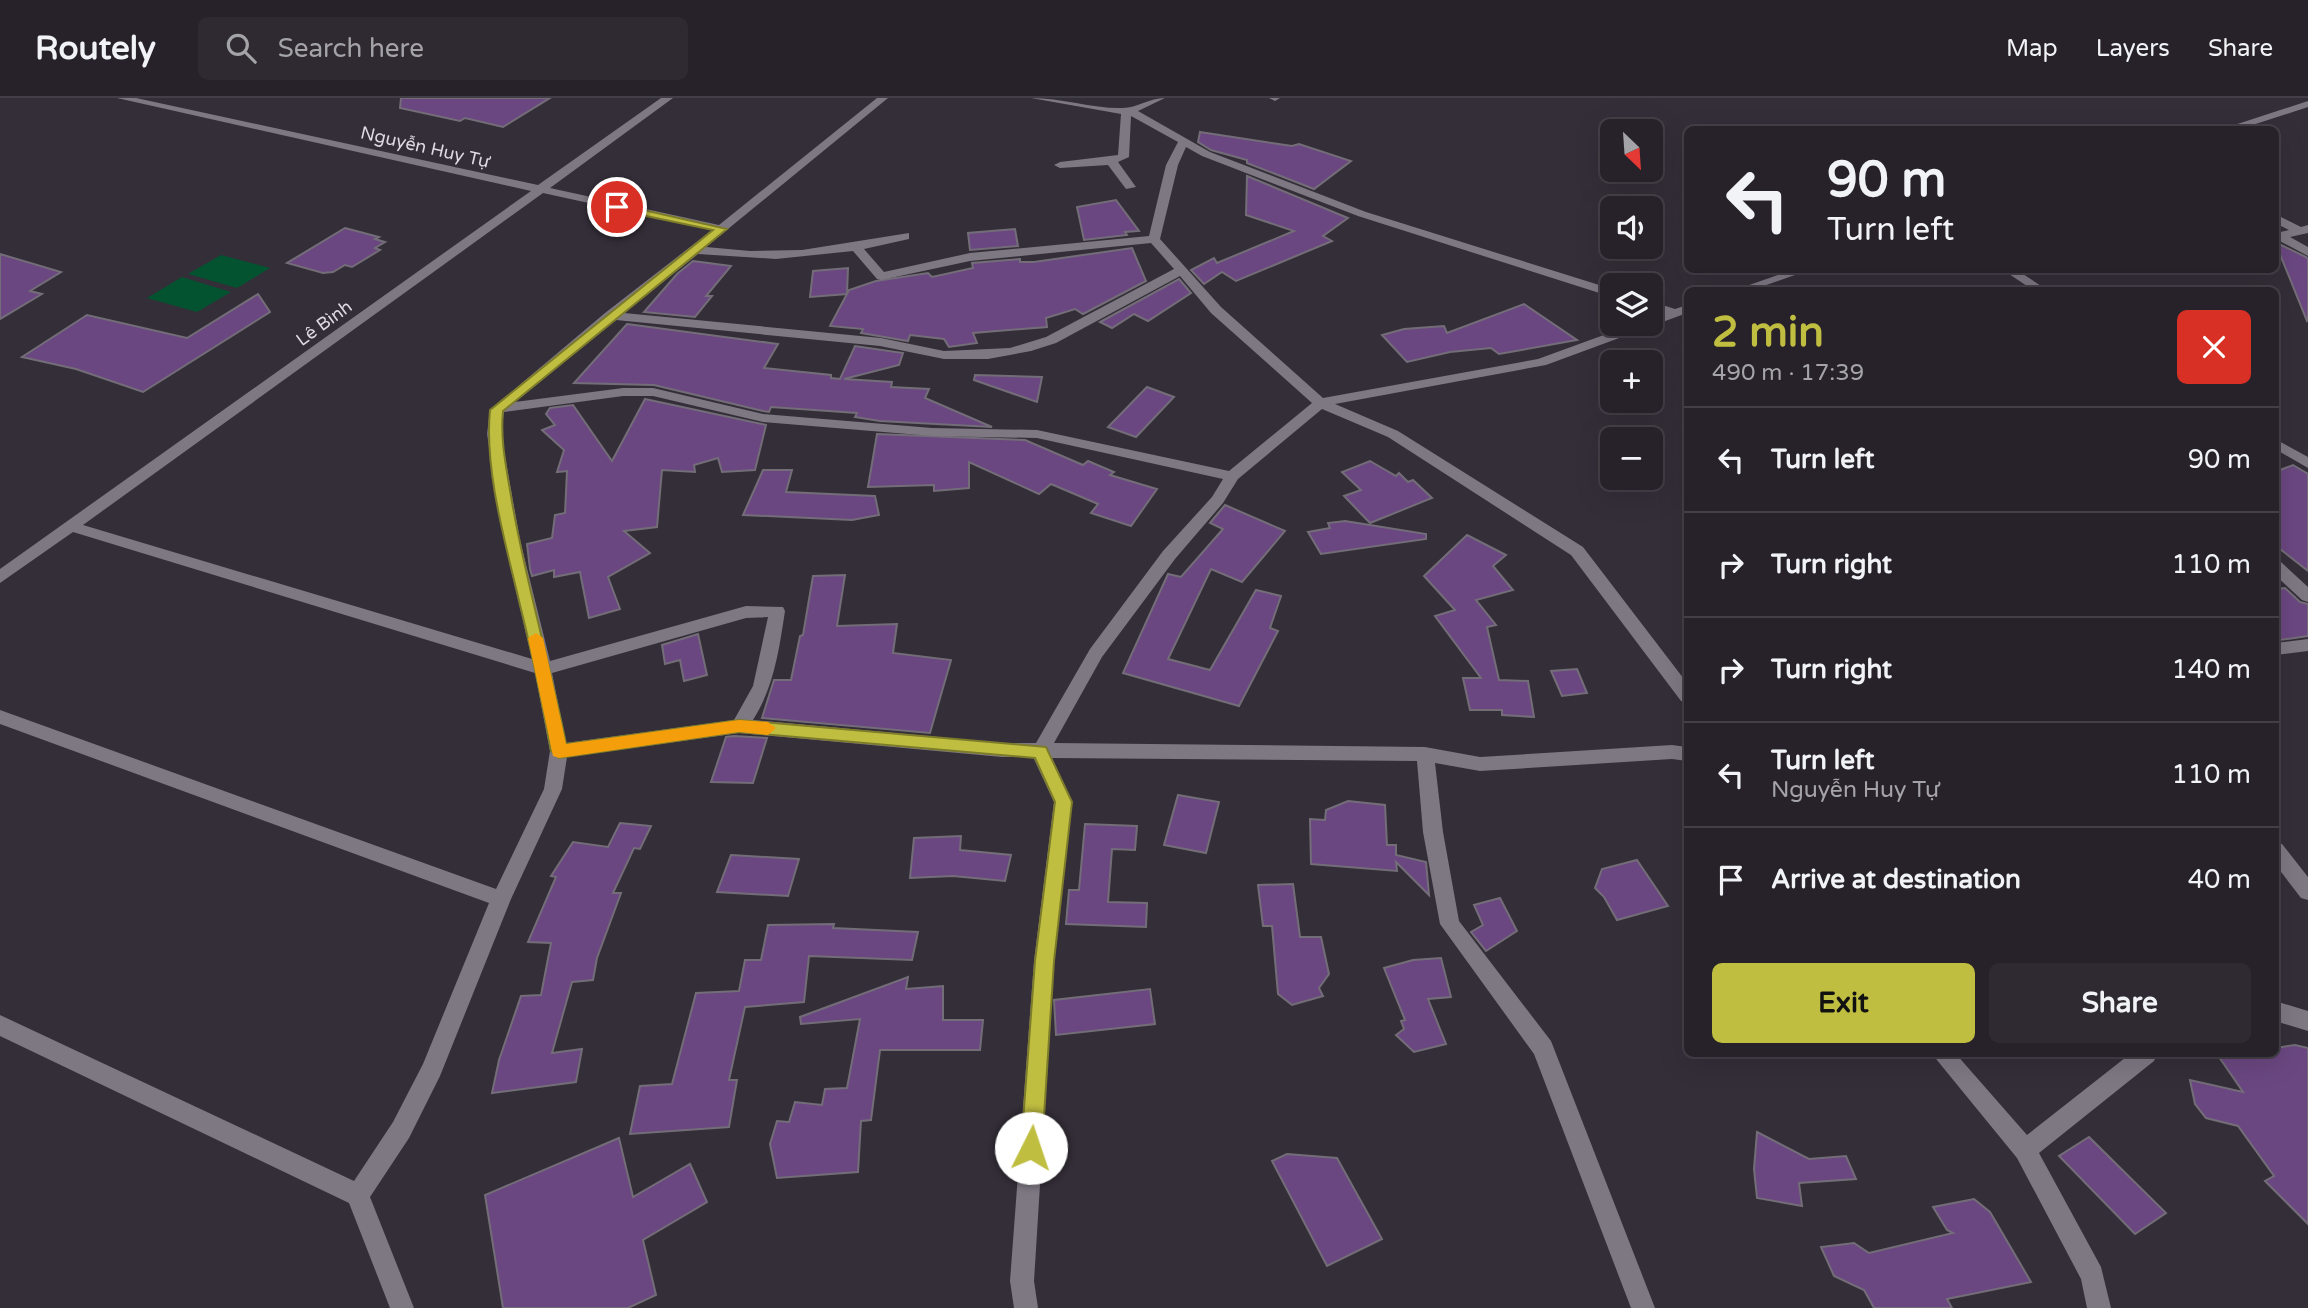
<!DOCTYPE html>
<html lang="en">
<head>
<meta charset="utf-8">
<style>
	:root { --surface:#27222a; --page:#2f2a32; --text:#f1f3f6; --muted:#a4a4a8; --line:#433f47; --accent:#c0be40 }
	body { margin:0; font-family:"Varela Round",sans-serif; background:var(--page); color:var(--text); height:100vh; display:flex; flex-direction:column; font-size:26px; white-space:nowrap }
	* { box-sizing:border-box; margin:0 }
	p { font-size:23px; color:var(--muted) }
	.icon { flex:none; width:38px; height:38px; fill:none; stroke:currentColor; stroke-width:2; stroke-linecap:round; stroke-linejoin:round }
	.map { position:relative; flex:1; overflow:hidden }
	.side { position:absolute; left:1684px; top:189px; width:595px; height:770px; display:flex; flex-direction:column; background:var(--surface); border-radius:10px; box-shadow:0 7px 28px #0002,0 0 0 2px var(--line) }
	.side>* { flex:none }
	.top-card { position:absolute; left:1684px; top:28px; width:595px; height:147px; border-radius:10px; box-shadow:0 7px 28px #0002,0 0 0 2px var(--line); background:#27222a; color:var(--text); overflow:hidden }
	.needle { width:46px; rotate:155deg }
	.tools { position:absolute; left:1600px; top:21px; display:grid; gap:14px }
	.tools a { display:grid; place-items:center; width:63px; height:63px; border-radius:10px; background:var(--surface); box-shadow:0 7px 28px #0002,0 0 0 2px var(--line); font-size:35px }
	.pin { position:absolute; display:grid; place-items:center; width:60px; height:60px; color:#fff; margin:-30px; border:4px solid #fff; border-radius:50%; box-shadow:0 2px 7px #0007 }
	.me { position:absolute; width:77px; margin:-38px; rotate:4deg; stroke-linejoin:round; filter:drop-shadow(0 0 5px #0008) }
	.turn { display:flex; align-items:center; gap:24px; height:147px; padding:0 28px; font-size:32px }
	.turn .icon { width:91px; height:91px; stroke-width:2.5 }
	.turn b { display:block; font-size:49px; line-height:60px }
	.round { display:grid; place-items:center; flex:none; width:74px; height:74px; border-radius:10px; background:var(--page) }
	.overview { display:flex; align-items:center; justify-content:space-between; height:119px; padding:0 28px }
	h1 { font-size:42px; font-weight:700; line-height:52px; color:var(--accent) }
	.cta { display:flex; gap:14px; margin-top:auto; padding:14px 28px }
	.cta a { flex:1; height:80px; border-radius:10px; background:var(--accent); color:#111; font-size:28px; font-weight:700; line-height:80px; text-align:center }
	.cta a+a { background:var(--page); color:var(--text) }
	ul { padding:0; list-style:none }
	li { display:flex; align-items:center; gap:21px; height:105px; padding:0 28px; border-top:2px solid var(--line) }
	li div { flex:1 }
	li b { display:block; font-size:26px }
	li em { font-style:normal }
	header { display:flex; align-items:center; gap:42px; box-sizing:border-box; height:98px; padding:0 35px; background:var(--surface); border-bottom:2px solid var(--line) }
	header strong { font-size:33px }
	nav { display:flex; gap:38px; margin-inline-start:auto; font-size:24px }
	.search { width:490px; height:63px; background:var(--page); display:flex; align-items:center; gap:18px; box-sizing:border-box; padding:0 24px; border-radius:10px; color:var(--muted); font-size:26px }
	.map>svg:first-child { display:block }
</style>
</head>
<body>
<header>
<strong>Routely</strong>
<div class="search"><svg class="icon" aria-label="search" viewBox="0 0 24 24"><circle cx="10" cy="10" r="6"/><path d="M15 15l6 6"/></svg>Search here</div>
<nav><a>Map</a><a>Layers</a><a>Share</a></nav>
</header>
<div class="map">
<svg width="2308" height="1210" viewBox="0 0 2308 1210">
	<rect width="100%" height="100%" fill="#342e38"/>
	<g fill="#035330">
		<path d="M221,157L270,170L237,190L188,176Z"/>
		<path d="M182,179L231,194L197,214L147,200Z"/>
	</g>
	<g fill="#6a4780" stroke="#736d78" stroke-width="2">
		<path d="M401,0H550L503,29L465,20L460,23L400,10Z"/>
		<path d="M1200,34L1292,48L1299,46L1351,63L1314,91L1247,65V62L1211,52L1198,44Z"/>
		<path d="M1247,78L1348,120L1323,138L1332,143L1236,183L1222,174L1204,186L1191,172L1214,160L1217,165L1294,133L1246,117Z"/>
		<path d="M1116,102L1139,133L1125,134L1127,137L1084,142L1077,109Z"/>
		<path d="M345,130L379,139L375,141L385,144L375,150L380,152L352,169L345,167L333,174L323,175L287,165Z"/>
		<path d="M1015,131L1018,148L970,152L968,135Z"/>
		<path d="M2275,144L2308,160V222L2307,223Z"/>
		<path d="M1132,150L1146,183L1083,216L1075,211L1046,220L1047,229L973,235L977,245L949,249L944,241L910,237L908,243L861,235L863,231L830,228L849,192L876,183L928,175L932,179L973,170L972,165L1020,161V164H1034Z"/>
		<path d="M0,156L61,174L30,193L42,196L0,221Z"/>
		<path d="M693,163L731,168L706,198H712L695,219L644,214L677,176Z"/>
		<path d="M848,170L847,196L810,199L813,173Z"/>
		<path d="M1179,181L1191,195L1148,223L1134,216L1112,230L1100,224Z"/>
		<path d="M258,196L270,214L143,294L76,271L22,259L87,217L187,240Z"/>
		<path d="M1524,206L1577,242L1499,256L1491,250L1450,254L1407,264L1382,237L1404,231L1444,228L1447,235Z"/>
		<path d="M627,226L778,246L764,270L831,277V280L840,281L855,248L903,255L899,267L844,281L892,284L891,289L929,291L925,300L992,329L880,323L855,319L857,315L771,309L769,314L763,313L654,287L574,285Z"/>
		<path d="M975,277L1042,279L1037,304L974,282Z"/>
		<path d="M1147,289L1174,299L1136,339L1108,329Z"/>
		<path d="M645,301L766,327L755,372L722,374L718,360L694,367L695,374L662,372L657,429L624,433L650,455L608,479L620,511L589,520L580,474L554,479V472L532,478L530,471L527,446L552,440L555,417L565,415L567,373L557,374L564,352L542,332L555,327L546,316L550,310L573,307L612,363Z"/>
		<path d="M877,336L1025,342L1083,367L1088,363L1114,374L1110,377L1157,391L1131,428L1091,415L1098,406L1051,386L1039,396L969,364V390L934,393V387L868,389Z"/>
		<path d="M1370,363L1396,378L1399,375L1408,384L1413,382L1432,400L1370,425L1344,398L1361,392L1342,374Z"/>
		<path d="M2293,367L2308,376V473L2275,447V374Z"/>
		<path d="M763,372H792L786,394L875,398L879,417L852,422L743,417Z"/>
		<path d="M1225,407L1285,433L1242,484L1211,471L1168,561L1210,572L1256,492L1281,498L1270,530L1278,533L1239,608L1123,575L1168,476L1181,479L1223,431L1210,425Z"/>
		<path d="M1345,423L1426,436V441L1321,456L1308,434L1330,430L1328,425Z"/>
		<path d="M1467,437L1506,457L1493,468L1513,492L1476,502L1496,527L1487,529L1499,582L1528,583L1534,619L1502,617V612H1470L1463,580H1481L1435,518L1455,512L1424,478Z"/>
		<path d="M845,477L837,528L897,526L893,555L951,562L930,635L762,620L774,582H791L800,538L803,537L813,478Z"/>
		<path d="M2285,490L2300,504L2308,506V538L2280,542L2275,537V491Z"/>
		<path d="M698,536L707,577L684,583L680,562L665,566L662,547Z"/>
		<path d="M1577,571L1587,595L1562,598L1551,573Z"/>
		<path d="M734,638L767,640L753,685L711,684L726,639Z"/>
		<path d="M1178,697L1219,704L1206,755L1164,747Z"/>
		<path d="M1348,703L1385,707L1387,747H1396V757L1426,764L1429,797L1396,764L1397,773L1311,766L1310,721L1325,722L1326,712Z"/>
		<path d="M620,725L651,728L640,751L634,750L613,795H621L597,860L593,882L572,884L552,955L582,951L576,984L492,995L499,962L521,898L541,897L551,845L528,844L556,779L551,778L573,744L608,749Z"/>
		<path d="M1085,726L1137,728L1135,752L1112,751L1108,804L1147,805L1146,829L1066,826L1069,792H1079Z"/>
		<path d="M961,738L960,752L1011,757L1005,783L953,778L910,780L914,740Z"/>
		<path d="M731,757L799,761L788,798L717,794Z"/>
		<path d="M1637,762L1668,808L1617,822L1604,799L1595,790L1602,771Z"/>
		<path d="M1293,786L1300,839H1321L1329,876L1319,890L1323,898L1292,907L1278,896L1272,828H1263L1258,787Z"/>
		<path d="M1500,800L1517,833L1486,853L1471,834L1483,827L1474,807Z"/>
		<path d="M834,826L833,830L918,834L912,862L809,858L804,904L745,909L729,982H737L729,1029L630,1036L640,988L672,986L696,895L739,893L745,862H761L768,827Z"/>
		<path d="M1441,860L1451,899L1428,901L1446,946L1414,954L1396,937L1404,931L1401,923L1405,922L1384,870L1413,862Z"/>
		<path d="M908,879L906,891L943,888V922H983L980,952H880L871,1022L861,1023L858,1074L777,1080L770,1046L777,1023L789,1024L795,1004L822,1007L825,991L847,990L860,921L801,926L800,919Z"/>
		<path d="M1150,891L1155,926L1056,937L1054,902Z"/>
		<path d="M2295,947L2308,950V1126L2265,1083L2274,1078L2238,1028L2206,1020L2195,1006L2190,982L2243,994L2217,956H2275V950Z"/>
		<path d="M1757,1034L1809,1061L1846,1058L1856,1081L1799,1085L1802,1108L1757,1100L1754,1071Z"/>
		<path d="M2089,1039L2166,1115L2135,1136L2059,1058Z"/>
		<path d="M619,1040L633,1099L690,1066L707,1104L643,1142L656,1197L628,1210H503L485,1097Z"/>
		<path d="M1287,1056L1337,1060L1382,1141L1327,1168L1272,1063Z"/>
		<path d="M1974,1101L1990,1114L2031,1184L1947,1201L1952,1210H1874L1864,1192L1834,1178L1821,1149L1854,1145L1869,1155L1953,1135L1947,1132L1933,1109Z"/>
	</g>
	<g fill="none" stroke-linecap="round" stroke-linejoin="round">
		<g fill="#7e7883" fill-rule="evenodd">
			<path d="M117,0H136L538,87L661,0H673L550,90L719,127L877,0H888L706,149L750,153L802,152L909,135V141L864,151L884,174L970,155L1149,138L1166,67L1178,44L1131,18L1129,59L1118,64L1136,89L1126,91L1108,67L1060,70L1054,67L1060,64L1118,57L1121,16L1031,0C1062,0 1095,11 1123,10C1137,10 1149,0 1165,0L1138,13L1210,54L1366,114L1612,191V199L1358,118L1202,58L1186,49L1178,67L1160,141L1221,209L1323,300L1538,261L1634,226H1650V220L1663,215L1650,211V203L1675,211L1687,207V215L1546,267L1335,306L1398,333L1583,449L1687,585V605L1681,603L1571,457L1388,339L1322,311L1238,381L1223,405L1175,461L1102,559L1054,645L1425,649L1480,659L1672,647L1687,649V663L1672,661L1480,673L1435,665L1443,734L1459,823L1551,943L1655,1210H1631L1534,956L1440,826L1423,734L1417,663L1052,660L1072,704L1054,863L1034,1183L1038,1210H1014L1010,1183L1034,863L1054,704L1033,659H1002L739,635L567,659L562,691L511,801L440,978L409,1040L370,1099L414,1210H390L349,1105L0,938V917L354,1083L393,1024L423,966L489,805L0,626V612L496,791L544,691L550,653L535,575L73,434L0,485V471L531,93ZM543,95L712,132L605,215L490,312L487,336L504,442L532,561L83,427ZM1151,145L1174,171L1046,239L1010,250L944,253L881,240L624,215L698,156L776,161L853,153L877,181L881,182L970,163ZM1180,178L1211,215L1312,305L1229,373L1037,332L932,330L763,316L653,290H623L515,304L616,222L880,248L944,261H988L1031,253L1056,245ZM623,298H653L763,324L932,338L1037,340L1223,381L1212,399L1163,453L1090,551L1036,645H1002L753,622C774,589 779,552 785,513L783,509L746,508L550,563L520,442L501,336L504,314ZM768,519L753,588L734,622L566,645L552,575L746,520Z"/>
			<path d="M1269,0H1280L1275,3Z"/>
			<path d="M2308,3V9L2237,32H2219Z"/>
			<path d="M2275,116L2301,129L2308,127V135L2290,139L2308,149V158L2276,141V135L2289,132L2275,125Z"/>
			<path d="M1792,172H1809L1752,192H1735Z"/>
			<path d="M2003,172H2017L2047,192H2033Z"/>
			<path d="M2275,341L2308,359V370L2275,351Z"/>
			<path d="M2275,463L2281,464L2308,489V504L2302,502L2275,477Z"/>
			<path d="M2308,541V553L2275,557V545Z"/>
			<path d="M2275,744L2282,746L2308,779V802L2301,800L2275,766Z"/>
			<path d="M2275,903L2308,913V933L2275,923Z"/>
			<path d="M1932,956H1956L2027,1037L2130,956H2157L2154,963L2039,1055L2101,1169L2111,1210H2087L2081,1181L2017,1060Z"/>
		</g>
	</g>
	<path fill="#c0be40" stroke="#7d7c2a" stroke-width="2" d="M617,106L727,131L503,313C500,344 507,373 512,404C526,485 550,565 566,646L739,622L1046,649L1072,704L1054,863L1042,1050L1039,1057L1031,1060L1024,1057L1021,1050L1035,863L1055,704L1035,660L739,634L559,660L551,653C542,604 532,555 520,507C506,447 484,372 490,312L713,132L613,111L612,109Z"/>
	<path fill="#f59e0b" d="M536,535L543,540L566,646L739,622L768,624L776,630L768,637L739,634L559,660L553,658L528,540Z"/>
	<g text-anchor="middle" stroke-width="5" stroke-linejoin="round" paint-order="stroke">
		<g font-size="18" fill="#ddd9e0" stroke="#342e38">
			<text transform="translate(425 49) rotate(13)" y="6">Nguyễn Huy Tự</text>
			<text transform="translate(324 225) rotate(-36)" y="6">Lê Bình</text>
		</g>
	</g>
</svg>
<div class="tools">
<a><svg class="needle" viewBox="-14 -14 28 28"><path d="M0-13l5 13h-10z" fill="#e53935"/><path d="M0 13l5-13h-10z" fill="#a4a4a8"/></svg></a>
<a><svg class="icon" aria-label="sound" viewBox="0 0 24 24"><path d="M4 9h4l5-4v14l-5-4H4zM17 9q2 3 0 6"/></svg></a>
<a><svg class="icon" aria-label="layers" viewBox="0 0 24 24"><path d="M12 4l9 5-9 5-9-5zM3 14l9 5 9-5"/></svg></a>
<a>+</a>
<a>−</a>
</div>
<div class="pin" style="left:617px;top:109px;background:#d93025"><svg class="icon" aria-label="arrive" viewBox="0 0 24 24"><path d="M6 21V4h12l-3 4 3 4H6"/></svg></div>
<svg class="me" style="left:1031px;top:1050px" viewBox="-20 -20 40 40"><circle r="19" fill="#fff"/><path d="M0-13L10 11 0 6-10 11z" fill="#c0be40"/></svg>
<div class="top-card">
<div class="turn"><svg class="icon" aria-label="left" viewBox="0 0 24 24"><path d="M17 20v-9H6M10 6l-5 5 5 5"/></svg><div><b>90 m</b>Turn left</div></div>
</div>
<section class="side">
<div class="overview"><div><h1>2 min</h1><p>490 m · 17:39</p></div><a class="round" style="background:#d93025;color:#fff"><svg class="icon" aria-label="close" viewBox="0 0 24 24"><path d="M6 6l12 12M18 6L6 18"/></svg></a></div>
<ul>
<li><svg class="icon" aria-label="left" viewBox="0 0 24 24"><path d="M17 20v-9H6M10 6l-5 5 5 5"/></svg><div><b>Turn left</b></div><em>90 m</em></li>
<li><svg class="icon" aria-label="right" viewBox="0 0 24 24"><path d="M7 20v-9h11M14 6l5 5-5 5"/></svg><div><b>Turn right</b></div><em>110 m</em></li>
<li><svg class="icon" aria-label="right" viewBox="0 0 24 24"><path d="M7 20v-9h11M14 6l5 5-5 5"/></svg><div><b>Turn right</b></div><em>140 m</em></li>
<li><svg class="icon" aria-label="left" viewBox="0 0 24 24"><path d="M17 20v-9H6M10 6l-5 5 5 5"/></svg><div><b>Turn left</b><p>Nguyễn Huy Tự</p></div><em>110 m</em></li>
<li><svg class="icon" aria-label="arrive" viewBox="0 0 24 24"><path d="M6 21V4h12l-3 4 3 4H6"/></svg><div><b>Arrive at destination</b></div><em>40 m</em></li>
</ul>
<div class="cta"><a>Exit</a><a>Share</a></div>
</section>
</div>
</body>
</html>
